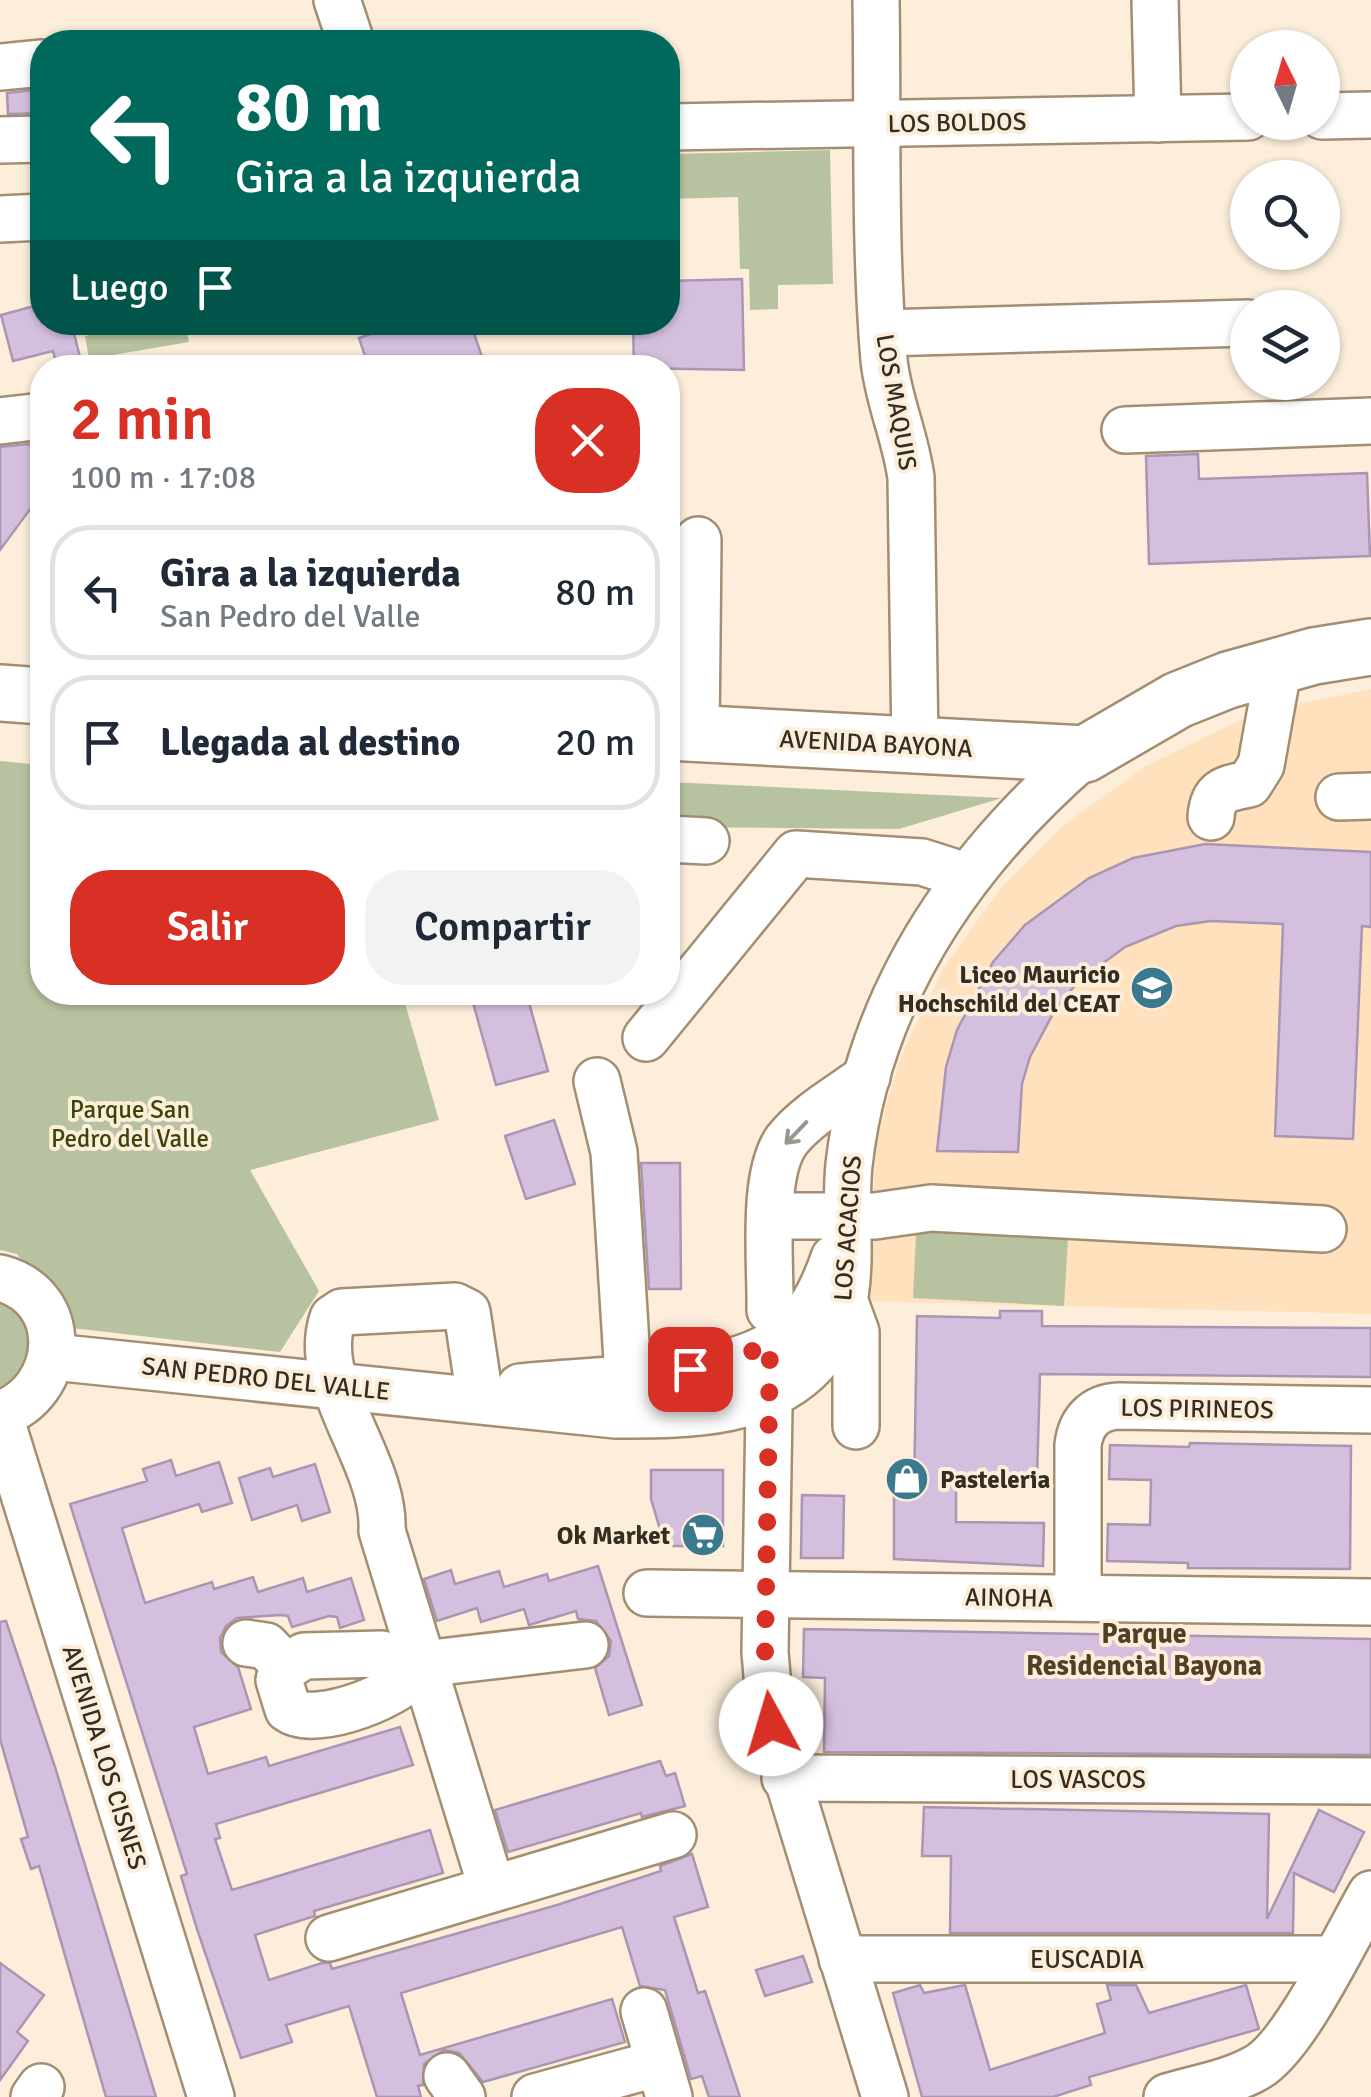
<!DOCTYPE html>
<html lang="es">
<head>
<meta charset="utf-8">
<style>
	:root { --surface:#fff; --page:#f2f2f3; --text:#1f2937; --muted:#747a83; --line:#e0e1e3; --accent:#d93025 }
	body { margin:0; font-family:Signika,sans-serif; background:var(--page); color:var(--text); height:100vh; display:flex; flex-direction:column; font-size:38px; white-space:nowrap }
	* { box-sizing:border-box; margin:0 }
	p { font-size:32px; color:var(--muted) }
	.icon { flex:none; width:55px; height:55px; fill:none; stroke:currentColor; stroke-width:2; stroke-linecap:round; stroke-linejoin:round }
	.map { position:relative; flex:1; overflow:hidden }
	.details { position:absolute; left:30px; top:355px; width:650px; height:650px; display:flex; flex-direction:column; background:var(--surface); border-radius:40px; box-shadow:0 2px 8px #0004 }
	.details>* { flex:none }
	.hud { position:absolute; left:30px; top:30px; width:650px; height:305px; border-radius:40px; box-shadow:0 2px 8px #0004; background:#00695c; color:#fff; overflow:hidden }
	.needle { width:65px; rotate:355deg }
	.controls { position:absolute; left:1230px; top:30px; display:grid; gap:20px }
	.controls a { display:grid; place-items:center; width:110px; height:110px; border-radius:50%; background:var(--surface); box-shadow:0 2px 8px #0004; font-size:50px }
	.pin { position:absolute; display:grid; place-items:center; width:85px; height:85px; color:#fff; margin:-42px; border-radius:20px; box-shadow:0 5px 15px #0006 }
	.me { position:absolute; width:110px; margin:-55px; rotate:354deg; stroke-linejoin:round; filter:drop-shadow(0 0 8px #0008) }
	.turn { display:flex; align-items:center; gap:35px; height:210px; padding:0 40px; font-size:45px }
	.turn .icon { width:130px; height:130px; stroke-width:2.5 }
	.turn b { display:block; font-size:70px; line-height:85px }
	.then { display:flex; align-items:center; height:95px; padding:0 40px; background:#0003; gap:20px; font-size:38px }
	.round { display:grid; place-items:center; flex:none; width:105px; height:105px; border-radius:40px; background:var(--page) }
	.head { display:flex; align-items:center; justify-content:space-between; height:170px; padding:0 40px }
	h1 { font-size:60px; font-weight:600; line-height:75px; color:var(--accent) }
	.button { display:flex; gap:20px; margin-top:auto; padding:20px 40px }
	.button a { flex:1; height:115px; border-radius:40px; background:var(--accent); color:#fff; font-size:40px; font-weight:600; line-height:115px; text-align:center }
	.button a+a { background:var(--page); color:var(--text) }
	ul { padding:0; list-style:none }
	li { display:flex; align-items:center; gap:30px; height:135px; margin:0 20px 15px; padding:0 20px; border:5px solid var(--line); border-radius:40px }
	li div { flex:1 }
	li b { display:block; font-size:38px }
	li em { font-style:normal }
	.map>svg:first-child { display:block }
</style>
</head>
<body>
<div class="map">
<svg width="1371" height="2097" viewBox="0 0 1371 2097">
	<rect width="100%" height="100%" fill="#fceedb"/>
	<path fill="#ffe2bd" d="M1371,689V1314L865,1301L877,1143L888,1097L903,1052L944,967L1000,889L1066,823L1146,766L1236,722L1283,707Z"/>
	<g fill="#b7c3a0">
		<path d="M830,150L833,284L778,285V309L750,310L749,269H740L738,197L668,199V154Z"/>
		<path d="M112,323H185L189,342L89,359L85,336L113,331Z"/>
		<path d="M0,761L42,765V992L402,993L439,1120L250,1170L319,1291L280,1352L63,1327L17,1254L0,1250Z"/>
		<path d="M668,782L1002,798L899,829L668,827Z"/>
		<path d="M917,1213L1069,1222L1064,1306L913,1298Z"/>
		<path d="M0,1295L13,1301L37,1349L0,1400Z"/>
	</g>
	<g fill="#d5bfde" stroke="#aa95b2" stroke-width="2.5">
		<path d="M42,89V113L8,114L7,93Z"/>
		<path d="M742,279L744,370L634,368L633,322H668V281Z"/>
		<path d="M42,304V322H71L80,357L56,363L53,351L13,361L1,315Z"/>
		<path d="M404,322H470L486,368H369L359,338Z"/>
		<path d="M29,444L42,454V493L0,550V447Z"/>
		<path d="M1198,454L1199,479L1367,473L1370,556L1149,564L1146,456Z"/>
		<path d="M1205,844L1371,852V927L1362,926L1353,1139L1275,1136L1283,924L1211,921L1176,926L1125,947L1079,981L1056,1008L1030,1057L1022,1084L1018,1152L937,1151L946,1067L957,1030L993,962L1025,925L1089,878L1133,858Z"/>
		<path d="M470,992H526L548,1071L496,1085Z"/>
		<path d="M554,1120L575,1184L526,1199L505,1136Z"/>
		<path d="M641,1163H680L681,1289H649Z"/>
		<path d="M1000,1311H1042V1326L1371,1328V1377L1040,1374L1037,1477L956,1475V1522L1044,1523L1043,1566L894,1559V1493L914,1494L917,1316L1000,1318Z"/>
		<path d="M1190,1443L1351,1446L1350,1569L1188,1568V1563L1107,1561L1108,1524L1150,1525L1151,1480L1109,1479L1110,1445L1189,1447Z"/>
		<path d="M171,1460L176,1476L219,1462L232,1503L202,1512L199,1504L122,1528L145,1603L212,1582L214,1589L253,1577L258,1592L303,1578L307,1592L351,1578L364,1620L340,1628L337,1617L329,1616L292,1627L288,1616L280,1615L237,1618L226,1626L220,1638L221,1652L238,1667L251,1709L194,1727L208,1774L266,1757L269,1766L400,1727L413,1765L216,1824L220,1838L215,1839L232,1890L430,1830L443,1873L314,1911L315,1916L255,1935L269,1980L322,1963H330L332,1969L557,1905L661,1871L660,1866L692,1854L708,1907L674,1917L698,1993L705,1991L740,2097H709L702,2076L691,2079L665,1990L640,1986L622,1927L401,1993L420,2055L612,1999L625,2042L483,2082L459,2053L444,2050L424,2064L423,2085L418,2086L421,2097H377L349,2006L286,2025L292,2042L241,2058L197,1929L181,1876L187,1874L70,1504L147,1481L143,1469Z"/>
		<path d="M315,1464L330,1512L302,1521L297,1505L252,1520L239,1478L270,1468L273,1477Z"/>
		<path d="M651,1470H723V1546H665L651,1499Z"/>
		<path d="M802,1495L844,1496L843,1558H801Z"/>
		<path d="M598,1566L642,1705L609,1715L595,1668L609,1656L611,1641L596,1621L578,1619L576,1611L529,1625L524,1609L481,1622L477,1608L437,1621L424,1579L451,1570L455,1584L499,1571L504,1587L547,1574L549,1581Z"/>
		<path d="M6,1621L55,1767L156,2097H106L39,1866L31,1869L21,1839L28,1837L0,1739V1622Z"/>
		<path d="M804,1629L1371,1639V1755L824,1752L825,1678L803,1677Z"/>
		<path d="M660,1761L666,1776L675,1773L685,1806L642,1817L641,1813L508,1852L495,1810Z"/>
		<path d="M924,1807L1269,1814L1267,1919L1319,1810L1364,1832L1334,1892L1294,1873L1293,1933H950L951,1856H922Z"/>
		<path d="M803,1956L812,1982L765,1996L756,1970Z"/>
		<path d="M0,1963L44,1995L17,2032L28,2041L0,2080Z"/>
		<path d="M920,1985L924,1993L965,1985L990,2070L1105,2033L1097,2004L1111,2000L1107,1985H1136L1149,2013L1246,1985L1259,2029L1089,2077L1091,2085L1053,2097H922L893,1993Z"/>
	</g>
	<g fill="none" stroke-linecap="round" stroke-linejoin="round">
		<g stroke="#a48e71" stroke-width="50">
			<g id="minor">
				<path d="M337,0L351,42"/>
				<path d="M876,0C878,119 874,241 884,360C888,400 906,438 911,478L915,745"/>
				<path d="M1155,0L1158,119"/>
				<path d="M0,67L42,63"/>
				<path d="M1322,116L1371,115"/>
				<path d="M668,127L1248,117"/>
				<path d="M0,140L42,139"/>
				<path d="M0,219L42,217"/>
				<path d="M882,333L1248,323"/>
				<path d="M0,421L42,416"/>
				<path d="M1125,430L1371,421"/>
				<path d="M696,734L698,540"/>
				<path d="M1339,797L1371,796"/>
				<path d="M1211,817C1213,790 1225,789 1249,784L1261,765L1279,664"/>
				<path d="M668,839L706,841"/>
				<path d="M646,1038L796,854L922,862L966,876"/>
				<path d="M597,1081L614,1152L628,1376"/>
				<path d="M772,1216H875L931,1208L1323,1229"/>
				<path d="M0,1278C73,1297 65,1392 0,1414"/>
				<path d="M845,1302L856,1332V1426"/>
				<path d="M770,1310C771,1266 761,1175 787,1140C807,1115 841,1096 867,1077"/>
				<path d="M770,1346L765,1652L771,1724L885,2097"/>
				<path d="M53,1357L615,1415C684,1415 771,1417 819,1357C863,1301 842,1230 849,1165C868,997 959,863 1085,754"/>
				<path d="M520,1387C589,1380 714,1379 772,1345C806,1325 822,1293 834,1258"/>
				<path d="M480,1398L467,1312L455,1306L342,1312L333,1318C309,1385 386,1461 382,1531L492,1889"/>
				<path d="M0,1417L211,2097"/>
				<path d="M647,1593L1371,1602"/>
				<path d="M1078,1598V1445C1081,1421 1095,1407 1119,1406L1371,1410"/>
				<path d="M246,1643L266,1646L286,1667"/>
				<path d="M423,1664C408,1693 315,1730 288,1709L279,1680L286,1667L304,1656L382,1654L423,1664L585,1645"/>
				<path d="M785,1778L1371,1781"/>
				<path d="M329,1938L673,1835"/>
				<path d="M842,1959H1333"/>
				<path d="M644,2011L669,2097"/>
				<path d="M447,2076L462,2097"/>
				<path d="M34,2097L41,2087"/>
				<path d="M535,2097L659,2063"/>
				<path d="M1167,2097C1196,2088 1230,2083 1256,2068C1294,2048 1347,1935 1371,1894"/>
			</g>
		</g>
		<g stroke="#a48e71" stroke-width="60">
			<g id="major">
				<path d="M0,693L42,696"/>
				<path d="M668,732L1085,754L1178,700L1228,680L1314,656L1371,647"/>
			</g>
		</g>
		<use href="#minor" stroke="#fff" stroke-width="45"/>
		<use href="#major" stroke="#fff" stroke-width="55"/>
	</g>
	<defs><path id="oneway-shaft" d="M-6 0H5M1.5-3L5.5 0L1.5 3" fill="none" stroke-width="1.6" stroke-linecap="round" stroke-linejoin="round" transform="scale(2.5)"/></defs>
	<use stroke="#9a9690" href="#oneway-shaft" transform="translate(796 1133) rotate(134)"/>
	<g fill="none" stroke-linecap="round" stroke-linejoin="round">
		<path stroke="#d93025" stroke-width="18" stroke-dasharray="0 32.4" d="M690,1369L770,1346L765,1652L771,1724"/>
	</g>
	<defs>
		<g id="school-disc" transform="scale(2.25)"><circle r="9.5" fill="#3b7a8e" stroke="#fceedb"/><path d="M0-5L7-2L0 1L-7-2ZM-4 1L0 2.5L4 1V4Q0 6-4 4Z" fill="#fff"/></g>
		<g id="shop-disc" transform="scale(2.25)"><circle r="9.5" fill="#3b7a8e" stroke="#fceedb"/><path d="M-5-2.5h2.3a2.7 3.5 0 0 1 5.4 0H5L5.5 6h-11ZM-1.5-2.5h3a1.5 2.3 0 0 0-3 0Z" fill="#fff"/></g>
		<g id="supermarket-disc" transform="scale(2.25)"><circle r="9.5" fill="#3b7a8e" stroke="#fceedb"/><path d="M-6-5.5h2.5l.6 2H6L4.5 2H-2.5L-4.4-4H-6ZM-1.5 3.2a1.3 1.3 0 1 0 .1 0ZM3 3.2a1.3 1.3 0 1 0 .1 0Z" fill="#fff"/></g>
	</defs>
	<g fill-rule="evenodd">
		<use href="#school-disc" x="1152" y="988"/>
		<use href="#shop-disc" x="907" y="1479"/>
		<use href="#supermarket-disc" x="703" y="1535"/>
	</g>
	<g text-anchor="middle" stroke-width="8" stroke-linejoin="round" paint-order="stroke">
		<g font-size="25" fill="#362d21" stroke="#fceedb">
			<text transform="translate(957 122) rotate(-1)" y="9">LOS BOLDOS</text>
			<text transform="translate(897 402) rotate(80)" y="9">LOS MAQUIS</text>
			<text transform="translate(876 743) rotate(3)" y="9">AVENIDA BAYONA</text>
			<text transform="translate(847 1228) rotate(-86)" y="9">LOS ACACIOS</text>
			<text transform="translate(266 1378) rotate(6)" y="9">SAN PEDRO DEL VALLE</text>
			<text transform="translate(1197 1408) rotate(1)" y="9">LOS PIRINEOS</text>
			<text transform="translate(1009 1597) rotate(1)" y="9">AINOHA</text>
			<text transform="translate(105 1757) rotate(73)" y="9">AVENIDA LOS CISNES</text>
			<text x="1078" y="1788">LOS VASCOS</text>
			<text x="1087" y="1968">EUSCADIA</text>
		</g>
		<g font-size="25" font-weight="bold" fill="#362d21" stroke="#fceedb" text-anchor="end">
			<text x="1120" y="983">Liceo Mauricio<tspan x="1120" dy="29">Hochschild del CEAT</tspan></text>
			<text x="940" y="1488" text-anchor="start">Pasteleria</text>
			<text x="670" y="1544">Ok Market</text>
		</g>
		<g font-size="25" fill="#384708" stroke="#fceedb">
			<text x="130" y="1118">Parque San<tspan x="130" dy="29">Pedro del Valle</tspan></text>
		</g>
		<g font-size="28" font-weight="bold" fill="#523f25" stroke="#fceedb">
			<text x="1144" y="1643">Parque<tspan x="1144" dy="32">Residencial Bayona</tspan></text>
		</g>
	</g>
</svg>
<div class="controls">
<a><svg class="needle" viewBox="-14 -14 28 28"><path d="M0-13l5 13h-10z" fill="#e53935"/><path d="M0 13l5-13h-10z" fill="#747a83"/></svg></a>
<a><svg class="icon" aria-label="search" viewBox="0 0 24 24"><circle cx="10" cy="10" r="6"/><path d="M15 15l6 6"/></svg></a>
<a><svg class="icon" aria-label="layers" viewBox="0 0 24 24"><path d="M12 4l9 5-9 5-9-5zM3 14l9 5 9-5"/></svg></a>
</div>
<div class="pin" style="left:690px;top:1369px;background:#d93025"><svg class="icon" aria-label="arrive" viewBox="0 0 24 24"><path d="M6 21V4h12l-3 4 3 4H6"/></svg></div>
<svg class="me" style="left:771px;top:1724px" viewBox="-20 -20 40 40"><circle r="19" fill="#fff"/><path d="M0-13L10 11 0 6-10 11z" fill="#d93025"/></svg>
<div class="hud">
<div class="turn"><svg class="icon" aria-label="left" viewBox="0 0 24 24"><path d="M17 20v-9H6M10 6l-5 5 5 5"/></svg><div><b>80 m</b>Gira a la izquierda</div></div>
<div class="then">Luego<svg class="icon" aria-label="arrive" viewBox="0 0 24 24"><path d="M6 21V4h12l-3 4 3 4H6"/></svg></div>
</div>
<section class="details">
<div class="head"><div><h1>2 min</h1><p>100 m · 17:08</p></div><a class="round" style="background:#d93025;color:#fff"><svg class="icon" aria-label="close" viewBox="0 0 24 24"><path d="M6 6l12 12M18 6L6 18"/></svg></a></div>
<ul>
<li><svg class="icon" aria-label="left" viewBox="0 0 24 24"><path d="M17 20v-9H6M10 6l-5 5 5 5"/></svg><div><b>Gira a la izquierda</b><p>San Pedro del Valle</p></div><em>80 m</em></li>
<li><svg class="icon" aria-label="arrive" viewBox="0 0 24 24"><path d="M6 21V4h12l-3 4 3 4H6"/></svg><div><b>Llegada al destino</b></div><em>20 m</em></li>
</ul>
<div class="button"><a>Salir</a><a>Compartir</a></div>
</section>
</div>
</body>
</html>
